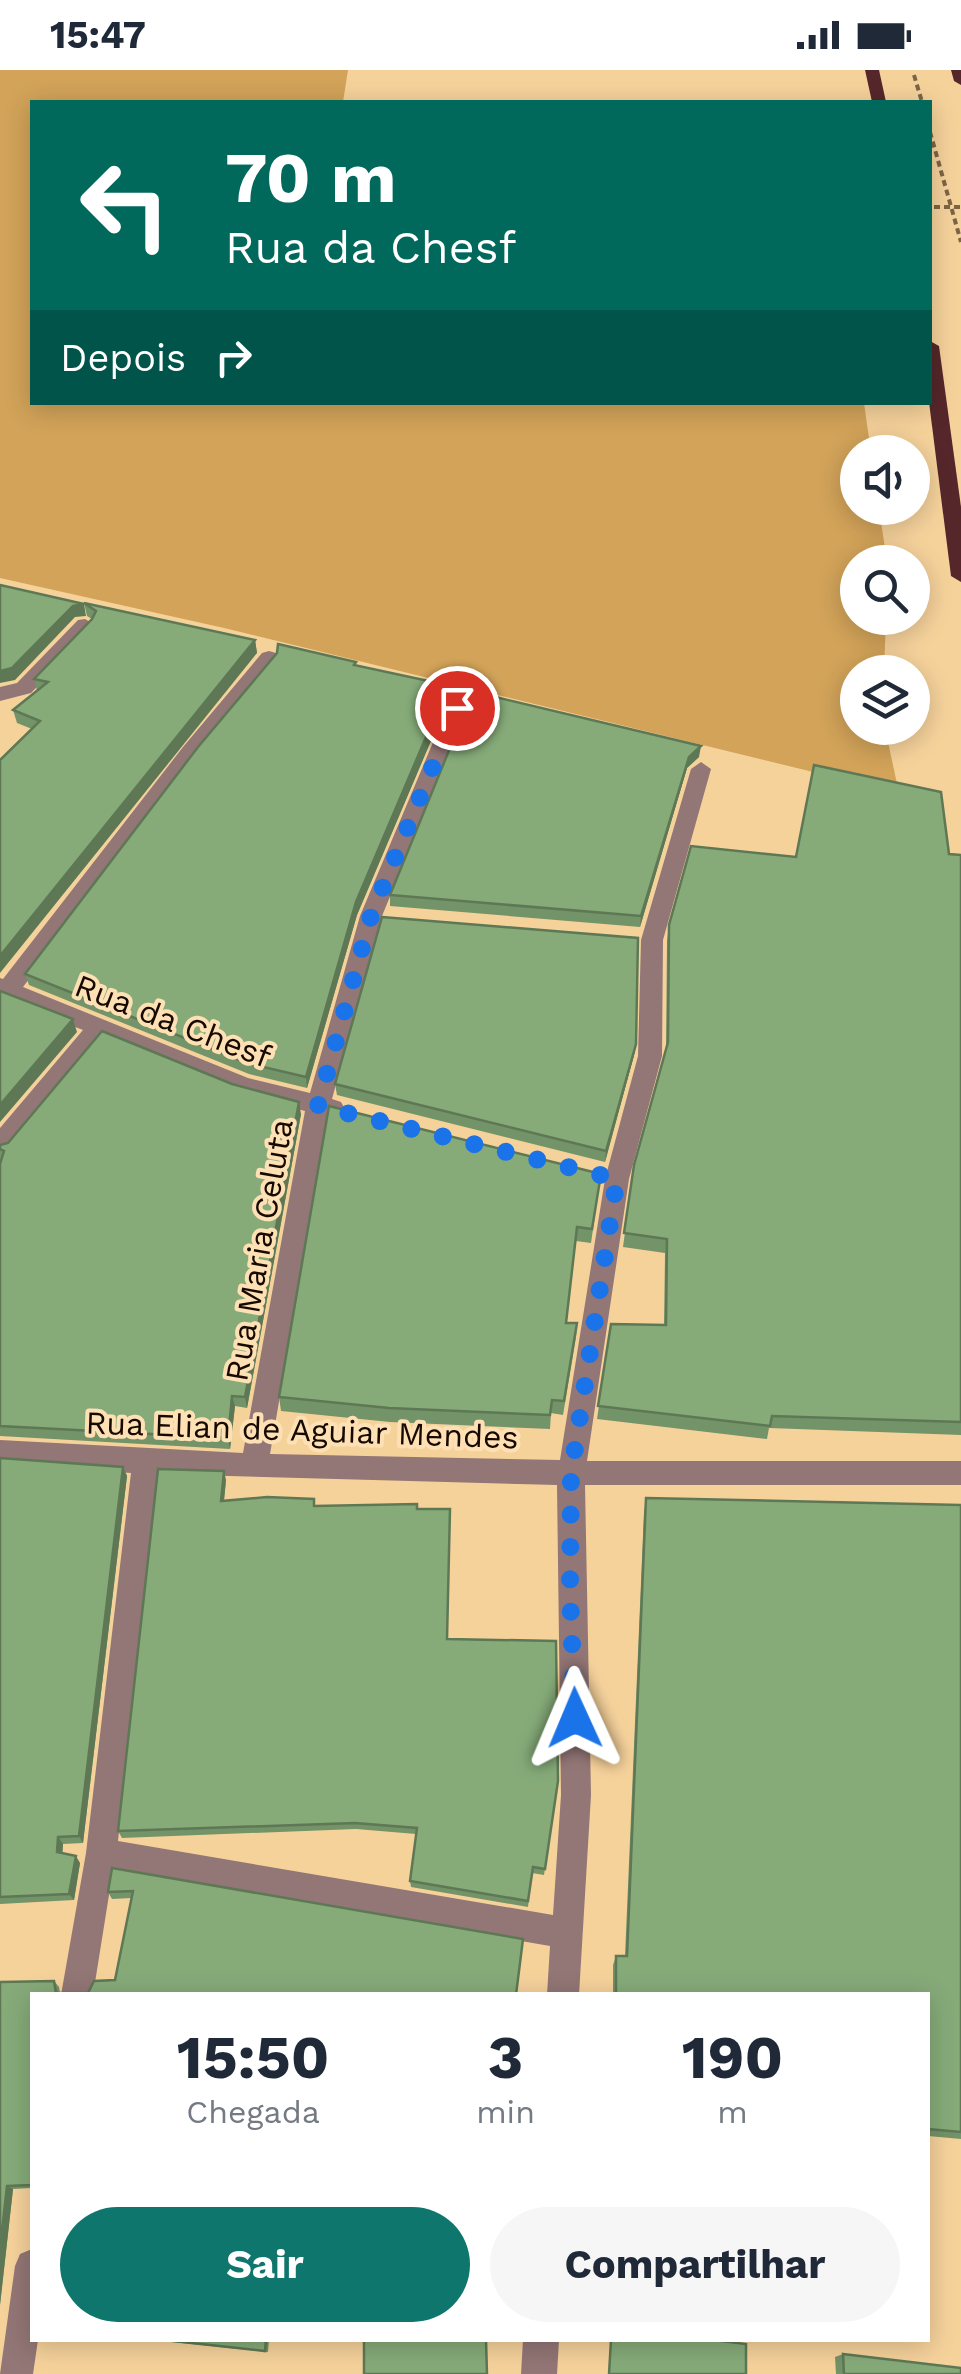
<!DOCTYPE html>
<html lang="pt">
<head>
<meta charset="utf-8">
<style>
	:root { --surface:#fff; --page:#f6f6f7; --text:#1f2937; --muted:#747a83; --accent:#0f766e }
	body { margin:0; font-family:"Work Sans",sans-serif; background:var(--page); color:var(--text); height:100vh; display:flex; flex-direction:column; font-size:38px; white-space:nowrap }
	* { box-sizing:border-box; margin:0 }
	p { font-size:32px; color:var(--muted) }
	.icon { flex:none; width:55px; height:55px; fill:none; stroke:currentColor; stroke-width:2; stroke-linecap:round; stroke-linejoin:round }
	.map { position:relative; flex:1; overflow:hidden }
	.side { position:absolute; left:30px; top:1922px; width:900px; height:350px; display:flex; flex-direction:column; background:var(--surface); border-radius:0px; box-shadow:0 5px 25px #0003 }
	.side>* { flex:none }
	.top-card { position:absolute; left:30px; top:30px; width:902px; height:305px; border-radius:0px; box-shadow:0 5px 25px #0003; background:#00695c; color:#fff; overflow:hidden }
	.tools { position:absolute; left:840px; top:365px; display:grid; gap:20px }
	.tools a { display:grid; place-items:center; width:90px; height:90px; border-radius:50%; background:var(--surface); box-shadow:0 5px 25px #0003; font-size:50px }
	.pin { position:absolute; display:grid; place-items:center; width:85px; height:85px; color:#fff; margin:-42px; border:5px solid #fff; border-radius:50%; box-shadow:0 2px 10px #0007 }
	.me { position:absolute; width:110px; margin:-55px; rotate:359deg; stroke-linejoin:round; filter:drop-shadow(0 0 8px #0008) }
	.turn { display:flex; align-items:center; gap:35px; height:210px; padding:0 30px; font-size:45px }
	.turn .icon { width:130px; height:130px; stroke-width:2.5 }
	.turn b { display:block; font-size:70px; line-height:85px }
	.then { display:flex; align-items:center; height:95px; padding:0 30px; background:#0003; gap:20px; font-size:38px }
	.eta { display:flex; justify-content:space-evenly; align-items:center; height:170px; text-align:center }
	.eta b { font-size:60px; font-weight:700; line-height:70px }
	.action { display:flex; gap:20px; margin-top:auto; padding:20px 30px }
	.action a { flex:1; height:115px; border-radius:60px; background:var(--accent); color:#fff; font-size:40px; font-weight:700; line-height:115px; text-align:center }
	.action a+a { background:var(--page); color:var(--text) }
	.status { display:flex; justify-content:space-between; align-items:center; height:70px; padding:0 50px; background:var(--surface); direction:ltr }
	.status svg { height:28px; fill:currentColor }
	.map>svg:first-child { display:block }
</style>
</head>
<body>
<div class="status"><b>15:47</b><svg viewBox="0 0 49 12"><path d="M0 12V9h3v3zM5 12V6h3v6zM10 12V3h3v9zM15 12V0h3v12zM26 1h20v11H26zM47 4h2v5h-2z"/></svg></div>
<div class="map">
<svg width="961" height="2304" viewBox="0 0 961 2304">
	<rect width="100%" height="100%" fill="#f6d29b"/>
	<path fill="#d2a359" d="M0,0H348L343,32H32V332L864,333L871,382H858V438H879L887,492H858V548H886L884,602H858V658H885L899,723L224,558L0,508Z"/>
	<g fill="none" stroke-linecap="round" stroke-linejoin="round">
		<g stroke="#7c6547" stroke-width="4" stroke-dasharray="6 4" stroke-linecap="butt">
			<path d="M914,5L922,32"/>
			<path d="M930,62L961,172"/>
			<path d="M934,137H961"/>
		</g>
		<g fill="#937676" fill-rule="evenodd">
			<path d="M85,549L95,555L92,560L31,623L0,631V617L17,613L78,550Z"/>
			<path d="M269,581L276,583V593L197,687L23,917L248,1008L310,1023L360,846L447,639L450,634H464L467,639L382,846L332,1029L341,1032L345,1039L341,1046L328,1047L270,1384L560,1390L605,1109L638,986L641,870L691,699L701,692L711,699L663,870L662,986L629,1109L587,1391H961V1415H585L591,1725L579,1925H547L550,1876L113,1800L93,1925H61L86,1783L131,1403L0,1394V1370L243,1383L305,1041L236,1023L104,969L9,1082L0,1085V1058L83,960L0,928V908L3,909L183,677L262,583ZM158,1404L557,1415L561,1725L553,1845L118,1771Z"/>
			<path d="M32,2179V2270H38L33,2304H0L15,2196L20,2184Z"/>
			<path d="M523,2270H559L557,2304H521Z"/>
		</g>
		<g fill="#56272a" fill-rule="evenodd">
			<path d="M865,0H879L886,32H872Z"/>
			<path d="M951,0H961V15L954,11Z"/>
			<path d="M930,271L939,276L961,437V512L951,506L929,332Z"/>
		</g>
	</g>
	<g fill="#739368">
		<path d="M84,533L255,570L257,583L32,659L17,653L13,640L37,621L34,609L92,549L87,546Z"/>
		<path d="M356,596L461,630L447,633L357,845L307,1018L249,1004L29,915L25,904Z"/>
		<path d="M466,620L699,687L687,698L640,857L390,836V825L468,635L466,631Z"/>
		<path d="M949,784L961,785V1365L769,1358L767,1369L597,1349L611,1254L664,1255L665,1183L623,1177L634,1095L666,979L667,871L669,855L796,787Z"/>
		<path d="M636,974L634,985L605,1092L337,1025L335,1014Z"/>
		<path d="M301,1044L247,1338L235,1336L230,1379L0,1366V1075Z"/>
		<path d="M601,1104L591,1173L576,1171L566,1253H577L576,1267L563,1345L551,1343L550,1359L390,1352L281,1341L279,1327Z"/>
		<path d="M0,1388L123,1397L127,1406L83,1773L63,1774L62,1783L80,1793L74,1830L0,1834Z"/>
		<path d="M226,1410L224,1430L314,1429L315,1436L417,1439L448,1569L558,1711L544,1805L532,1803L528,1837L411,1817L410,1811L416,1764L356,1759L122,1768L118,1761Z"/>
		<path d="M646,1428L961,1435V2069L928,2066V1925H613V1895L616,1886H625L644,1442Z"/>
		<path d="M112,1798L516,1925H32V2118L13,2119L0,2235V1912L54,1911L59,1917L60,1923H88L115,1910L132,1828L112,1829L108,1822Z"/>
		<path d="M153,2270H269L268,2282Z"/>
		<path d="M843,2284L961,2304H836L835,2287Z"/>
	</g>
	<g fill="#5e7855">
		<path d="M84,534L86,546L75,547L15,610L0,613V601L73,536Z"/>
		<path d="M255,570L257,583L0,903V886Z"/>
		<path d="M461,618V630L447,633L357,845L307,1018L306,1007L356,832L446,620Z"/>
		<path d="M701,676L699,687L687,698L640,857L641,846L689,687Z"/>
		<path d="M73,949L77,962L0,1052V1035Z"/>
		<path d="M636,974L634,985L605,1092L606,1081Z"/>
		<path d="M299,1032L301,1044L247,1338L245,1327Z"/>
		<path d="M232,1326L235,1336L230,1379L228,1368Z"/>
		<path d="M123,1397L127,1406L83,1773L79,1766Z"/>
		<path d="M224,1401L226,1410L223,1440L221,1431Z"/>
		<path d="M58,1767L63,1774L62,1789L57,1782Z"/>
		<path d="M76,1786L80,1793L74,1830L69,1824Z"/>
		<path d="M7,2116L13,2119L0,2235V2179Z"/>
	</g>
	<g fill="#86ab79" stroke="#5e7855" stroke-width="2.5">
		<path d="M0,515L84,534L73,536L12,598L0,601Z"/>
		<path d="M84,533L255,570L0,886V690L40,651L13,640L48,612L34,609L92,549L96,541Z"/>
		<path d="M278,574L356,592L354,595L461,618L446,620L356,832L306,1007L247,993L25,904L198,677L277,583Z"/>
		<path d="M466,620L701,676L689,687L641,846L390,825L470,629Z"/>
		<path d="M814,695L941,722L949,784L961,785V1352L772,1346L770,1356L598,1336L611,1254L666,1255L667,1169L624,1163L634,1095L668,972L669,855L691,776L796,787Z"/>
		<path d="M382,847L638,868L636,974L606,1081L335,1014Z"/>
		<path d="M0,921L73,949L0,1035Z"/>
		<path d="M102,961L232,1014L299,1032L245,1327L232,1326L228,1368L0,1356V1094L4,1081L0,1079V1075L8,1073Z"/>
		<path d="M329,1036L601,1104L592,1159L577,1157L566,1253H577L564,1331L552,1330L550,1345L389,1338L279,1327Z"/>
		<path d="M0,1388L123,1397L79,1766L58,1767L57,1782L76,1786L69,1824L0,1827Z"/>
		<path d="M158,1399L224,1401L221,1431L267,1427L314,1429V1436L417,1434V1439H450L447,1569L556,1571L558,1711L545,1799L533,1797L528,1831L410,1811L417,1758L355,1753L118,1761Z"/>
		<path d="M646,1428L961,1435V2062L928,2059V1925H616V1886H627Z"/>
		<path d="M112,1798L523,1869L516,1925H32V2100L31,2115L7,2116L0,2179V1912L54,1911L56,1923H88L94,1911L115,1910L133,1821L108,1822Z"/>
		<path d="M164,2270H266L265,2281Z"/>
		<path d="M364,2270H486L487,2304H364Z"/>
		<path d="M611,2270H713L746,2274V2304H609Z"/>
		<path d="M843,2284L961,2298V2304H844Z"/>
	</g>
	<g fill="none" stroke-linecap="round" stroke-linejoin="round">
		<path stroke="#1a73e8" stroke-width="18" stroke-dasharray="0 32.4" d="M457,638L371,846L318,1036L617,1109L571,1404L570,1522L575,1648"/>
	</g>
	<g text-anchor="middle" stroke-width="8" stroke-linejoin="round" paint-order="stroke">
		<g font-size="32" fill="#160900" stroke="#fee0b5">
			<text transform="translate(173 951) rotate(21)" y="11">Rua da Chesf</text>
			<text transform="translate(259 1180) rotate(-80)" y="11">Rua Maria Celuta</text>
			<text transform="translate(302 1360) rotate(2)" y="11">Rua Elian de Aguiar Mendes</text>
		</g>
	</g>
</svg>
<div class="tools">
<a><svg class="icon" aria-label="sound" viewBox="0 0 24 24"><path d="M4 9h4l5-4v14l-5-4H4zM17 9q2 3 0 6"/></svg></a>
<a><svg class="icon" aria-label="search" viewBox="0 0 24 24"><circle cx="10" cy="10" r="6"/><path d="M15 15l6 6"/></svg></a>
<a><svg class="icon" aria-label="layers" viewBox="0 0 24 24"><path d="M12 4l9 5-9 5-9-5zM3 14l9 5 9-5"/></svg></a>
</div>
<div class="pin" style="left:457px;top:638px;background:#d93025"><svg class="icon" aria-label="arrive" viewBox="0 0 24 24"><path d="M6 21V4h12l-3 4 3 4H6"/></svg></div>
<svg class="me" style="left:575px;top:1648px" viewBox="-20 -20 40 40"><path d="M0-17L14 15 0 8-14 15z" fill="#1a73e8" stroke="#fff" stroke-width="4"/></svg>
<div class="top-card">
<div class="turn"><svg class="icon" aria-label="left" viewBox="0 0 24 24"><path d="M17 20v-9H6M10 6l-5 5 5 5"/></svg><div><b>70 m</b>Rua da Chesf</div></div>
<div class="then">Depois<svg class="icon" aria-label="right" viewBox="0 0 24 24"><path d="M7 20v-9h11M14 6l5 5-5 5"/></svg></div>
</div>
<section class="side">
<div class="eta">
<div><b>15:50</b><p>Chegada</p></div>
<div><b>3</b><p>min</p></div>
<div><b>190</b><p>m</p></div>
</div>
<div class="action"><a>Sair</a><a>Compartilhar</a></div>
</section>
</div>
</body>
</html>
